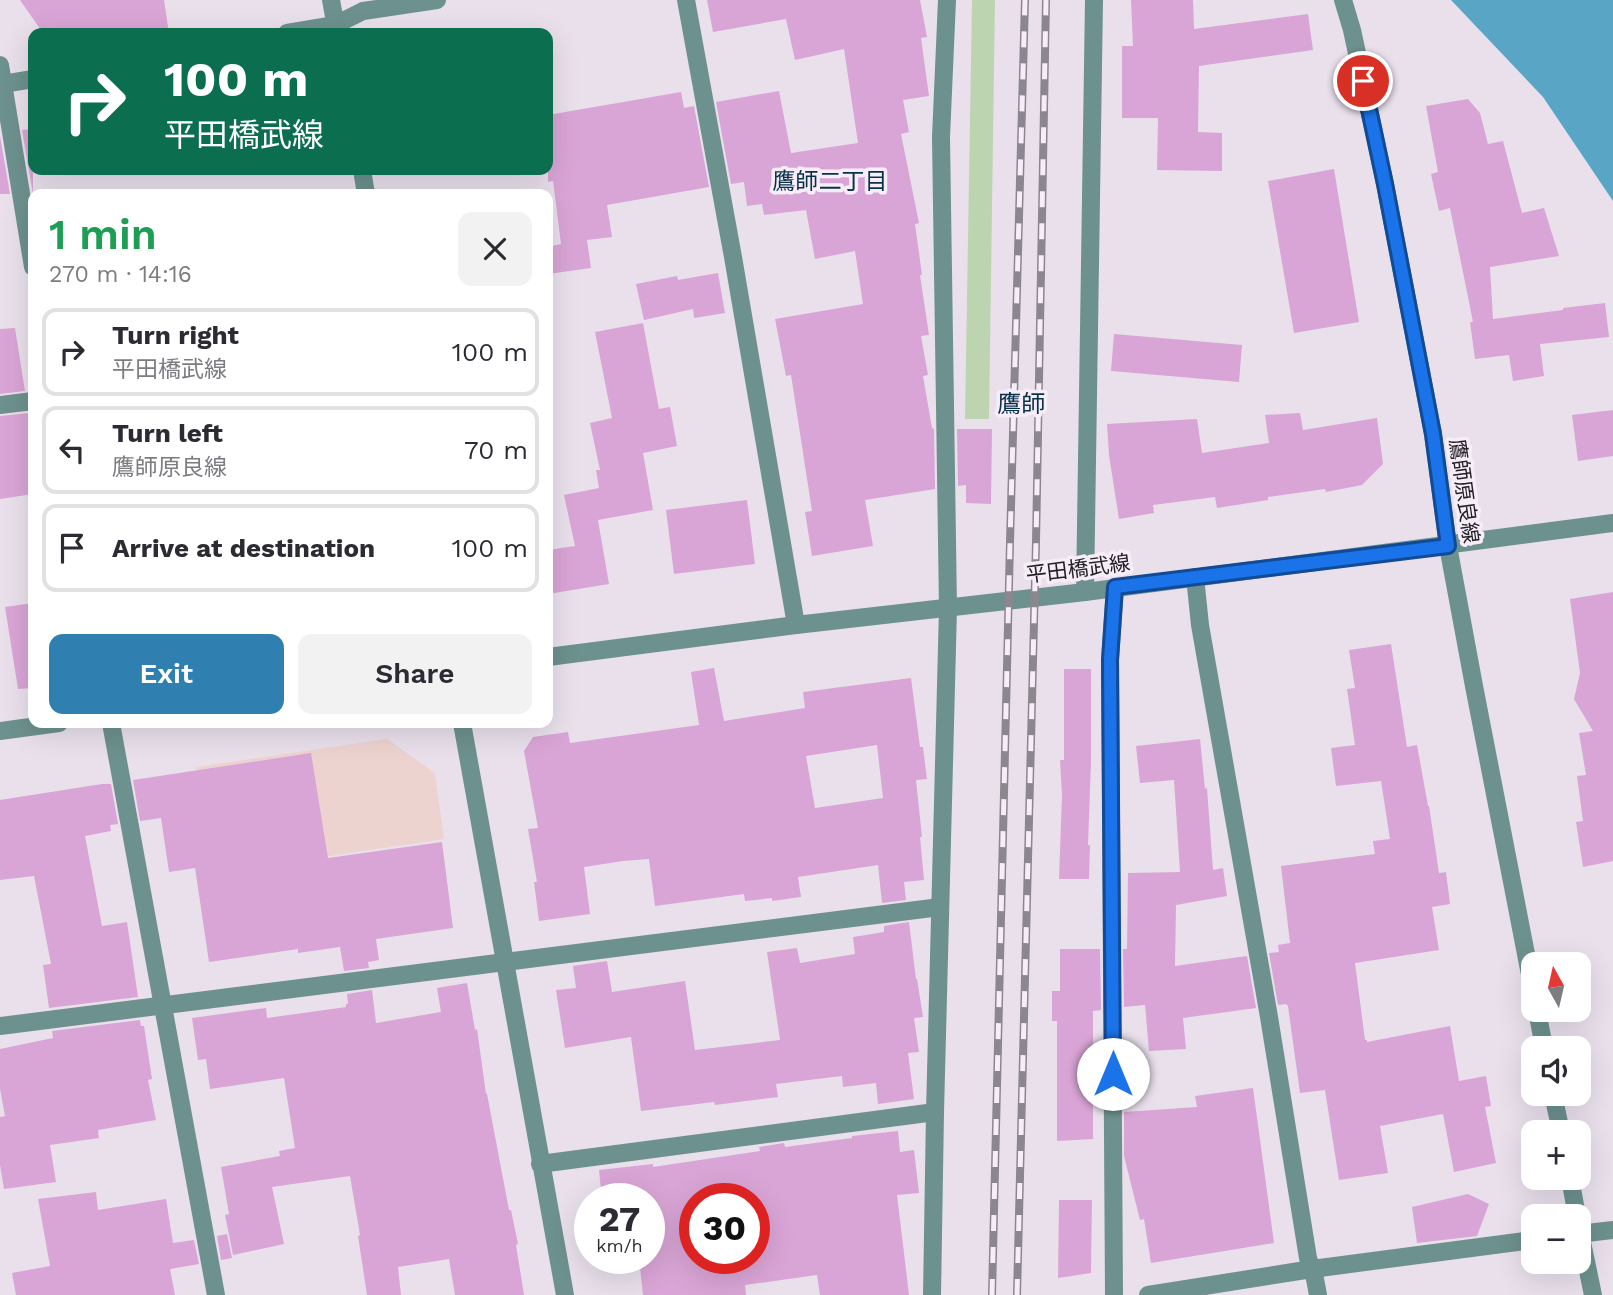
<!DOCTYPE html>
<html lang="en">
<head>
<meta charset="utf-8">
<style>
	:root { --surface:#fff; --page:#f2f2f3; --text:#2b2b33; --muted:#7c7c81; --line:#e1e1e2; --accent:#2f80b1 }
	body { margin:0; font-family:"Work Sans","Noto Sans JP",sans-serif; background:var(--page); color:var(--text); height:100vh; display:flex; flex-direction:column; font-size:26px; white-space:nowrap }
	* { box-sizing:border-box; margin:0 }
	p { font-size:23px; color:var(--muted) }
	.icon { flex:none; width:38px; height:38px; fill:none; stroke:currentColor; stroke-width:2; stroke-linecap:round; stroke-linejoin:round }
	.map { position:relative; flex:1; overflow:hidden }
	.sheet { position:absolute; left:28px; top:189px; width:525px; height:539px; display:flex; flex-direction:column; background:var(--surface); border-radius:14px; box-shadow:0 7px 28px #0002 }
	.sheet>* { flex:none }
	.hud { position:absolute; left:28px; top:28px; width:525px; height:147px; border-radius:14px; box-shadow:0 7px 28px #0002; background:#0b6e4f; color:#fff; overflow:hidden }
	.needle { width:46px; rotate:352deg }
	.fabs { position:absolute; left:1521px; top:952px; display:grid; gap:14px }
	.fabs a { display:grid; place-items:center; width:70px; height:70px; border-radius:14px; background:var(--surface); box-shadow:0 7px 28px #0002; font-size:35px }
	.speed { position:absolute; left:574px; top:1183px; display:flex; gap:14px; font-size:35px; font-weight:700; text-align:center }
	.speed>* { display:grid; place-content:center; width:91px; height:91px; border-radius:50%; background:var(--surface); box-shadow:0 7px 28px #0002; line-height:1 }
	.speed small { font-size:18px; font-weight:400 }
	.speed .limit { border:10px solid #d22; background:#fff; color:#111 }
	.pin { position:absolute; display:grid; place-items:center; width:60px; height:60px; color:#fff; margin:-30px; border:4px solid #fff; border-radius:50%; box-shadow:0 2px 7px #0007 }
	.me { position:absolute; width:77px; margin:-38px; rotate:0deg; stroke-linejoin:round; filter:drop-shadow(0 0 5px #0008) }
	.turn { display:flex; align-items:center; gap:24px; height:147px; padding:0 21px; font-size:32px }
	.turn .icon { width:91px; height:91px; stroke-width:2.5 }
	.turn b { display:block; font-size:49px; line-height:60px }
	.round { display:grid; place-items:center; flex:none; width:74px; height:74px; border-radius:14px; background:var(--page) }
	.headline { display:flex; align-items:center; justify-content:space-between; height:119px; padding:0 21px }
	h1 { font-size:42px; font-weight:600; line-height:52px; color:#1e9e55 }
	.cta { display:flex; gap:14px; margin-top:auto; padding:14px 21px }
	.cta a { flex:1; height:80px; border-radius:14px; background:var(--accent); color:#fff; font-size:28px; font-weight:600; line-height:80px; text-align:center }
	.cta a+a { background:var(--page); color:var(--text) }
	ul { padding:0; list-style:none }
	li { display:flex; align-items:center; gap:21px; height:88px; margin:0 14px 10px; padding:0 7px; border:4px solid var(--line); border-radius:14px }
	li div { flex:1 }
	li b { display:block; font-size:26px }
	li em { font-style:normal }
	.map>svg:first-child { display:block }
</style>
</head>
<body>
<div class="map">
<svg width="1613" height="1295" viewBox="0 0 1613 1295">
	<rect width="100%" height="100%" fill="#e9e0ec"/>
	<path fill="#edd3cf" d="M387,739L435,773L444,839L222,872L203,819L196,767Z"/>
	<path fill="#bdd4b1" d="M972,0H995L989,419H965Z"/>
	<path fill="#58a5c5" d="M1451,0H1613V201L1543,97Z"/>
	<g fill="#d9a5d6" fill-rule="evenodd">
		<path d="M20,0H164L169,33H43Z"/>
		<path d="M707,0H920L927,37L921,38L929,96L903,100L909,132L901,134L919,223L915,224L922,275H920L929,335L921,336L928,375L923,376L932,428L934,429L935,489L865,500L873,546L812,556L805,512L812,511L791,375L786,376L775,319L863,304L855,251L815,259L806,210L764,215L762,204L747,206L744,182L731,184L716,102L779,91L791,153L858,143L844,49L795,60L786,19L713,32Z"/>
		<path d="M1131,0H1193L1194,29L1308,14L1313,50L1199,66L1198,132L1222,133V171L1157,170L1158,118H1122V46H1133Z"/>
		<path d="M681,92L684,108L694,106L709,187L607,205L612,237L587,240L591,268L548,274V247L561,244L553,181L548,182V115Z"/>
		<path d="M1468,99L1480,113L1488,144L1503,141L1522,213L1544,208L1559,256L1490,267L1493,319L1563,310V308L1605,303L1609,337L1540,344L1544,376L1513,381L1509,355L1475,359L1470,322H1473L1450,208L1439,211L1431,174L1438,172L1426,106Z"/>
		<path d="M33,129V194L22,130Z"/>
		<path d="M0,136L10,194H0Z"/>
		<path d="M1334,169L1359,322L1294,333L1268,181Z"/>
		<path d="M718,273L725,313L694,318L693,309L644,320L636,284L677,276L678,280Z"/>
		<path d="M643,323L659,409L670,407L677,446L643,453L653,510L598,520L609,584L548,594V550L575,546L564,495L599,488L596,470H600L590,423L612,418L595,332Z"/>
		<path d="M15,328L25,391L0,394V329Z"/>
		<path d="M1114,334L1242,345L1239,382L1111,371Z"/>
		<path d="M1613,410V456L1578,461L1572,415Z"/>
		<path d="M29,413V417L33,416V494L0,499V416Z"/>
		<path d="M1300,413L1303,430L1377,418L1383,464L1362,485L1326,492L1325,489L1268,497V500L1217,508L1215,497L1153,505L1154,513L1119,519L1109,455L1107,424L1197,419L1202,453L1269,443L1265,415Z"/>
		<path d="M957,429H992L991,504L966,503V485L958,486Z"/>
		<path d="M747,500L755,564L674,574L666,510Z"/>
		<path d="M1613,592V861L1583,867L1576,822L1583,821L1577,776L1586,775L1579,733L1593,731L1574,699L1580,673L1570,599Z"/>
		<path d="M33,603V688L18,689L5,607Z"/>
		<path d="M1391,644L1407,747L1417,745L1428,806H1429L1439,873L1446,872L1450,904L1432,907L1439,950L1355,963L1365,1040H1367V1042L1450,1026L1459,1081L1486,1076L1491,1106L1485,1107L1496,1163L1454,1172L1443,1114L1380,1126L1388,1173L1339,1180L1325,1090L1300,1093L1288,1006L1286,1004L1278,1005L1269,953L1279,952L1278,945L1290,943L1281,866L1375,854L1373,841L1390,839L1381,781L1336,786L1331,748L1355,745L1347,689L1355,688L1349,650Z"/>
		<path d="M714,668L724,721L805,708L803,692L911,678L920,747H923L927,779L916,780L922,837H920L924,880L904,882L906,900L882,903L878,865L798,877L801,897L772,901V898L745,901L744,894L655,906L649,859L623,861L584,867L590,914L539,921L534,882H537L528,829L538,828L524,751L533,737L568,732L570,743L699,725L691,672ZM877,745L883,798L815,808L806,756Z"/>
		<path d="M1064,669H1091V762L1088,845H1090L1089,879H1059L1062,795L1060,760H1064Z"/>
		<path d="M1200,739L1205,789L1207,788L1213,870L1223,868L1227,896L1176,905L1175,966L1247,956L1256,1008L1183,1018L1186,1049L1149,1051L1145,1005L1124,1007L1123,949H1127L1128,873L1180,872L1174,780L1140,783L1136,746Z"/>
		<path d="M311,753L328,858L442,842L453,928L376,939L379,960L368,962L369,968L344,971L340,947L298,953V949L209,962L195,868L169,872L161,818L140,821L133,780Z"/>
		<path d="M102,784H111L118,824L110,825L111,831L85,836L102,926L127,922L138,997L49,1008L43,965L51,964L34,876L0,880V800Z"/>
		<path d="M909,922L916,979H917L923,1017L914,1018L919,1052L908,1053L914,1099L878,1104L876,1083L843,1087L842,1076L776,1084L778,1097L715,1105L714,1102L641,1111L631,1037L565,1048L556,990L576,988L573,966L607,961L612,992L685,981L695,1050L780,1040L767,952L797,948L800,963L855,954L853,937L884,932V926Z"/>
		<path d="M1060,949H1100L1101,1010L1093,1011V1139L1057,1141V1021H1052V991H1060Z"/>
		<path d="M467,983L475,1030L477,1029L486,1094H487L509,1210H511L518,1244L516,1245L524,1295H455L449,1259L398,1267L401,1295H367L358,1236L360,1235L350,1176L272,1187L284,1244L233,1255L225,1215L229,1214L221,1167L280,1156L279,1151L295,1148L284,1078L210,1089L206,1059L198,1060L192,1018L266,1008L267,1018L346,1007V1004H348L347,994L372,990L376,1023L441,1012L437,988Z"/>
		<path d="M140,1020L141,1026H144L152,1079L148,1080L156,1120L98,1130L99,1138L50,1145L56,1182L4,1189L0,1165V1117L5,1116L0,1089V1049L53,1038L52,1031Z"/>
		<path d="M1253,1088L1274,1243L1151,1263L1144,1219L1140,1220L1124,1156V1112L1197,1107L1195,1096Z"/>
		<path d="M898,1131L900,1152L914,1150L919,1193L897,1195L909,1295H820L817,1275L745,1285L746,1295H643L639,1258H649V1199H602L599,1170L653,1164V1167L760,1151L759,1147L784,1143L785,1147L852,1138V1136ZM695,1199H754V1258H695Z"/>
		<path d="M96,1192L98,1210L166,1199L173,1243L194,1240L199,1264L170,1269L175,1295H16L12,1273L50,1266L38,1199Z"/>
		<path d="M1468,1194L1489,1204L1477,1236L1417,1243L1412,1207Z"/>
		<path d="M1059,1200H1092L1091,1273L1058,1278Z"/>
		<path d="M227,1234L232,1258L221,1260L217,1236Z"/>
	</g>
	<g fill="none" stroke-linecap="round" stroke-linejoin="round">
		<g stroke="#6d918e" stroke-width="18">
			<path d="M686,0L733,257L796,625"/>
			<path d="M287,33L335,25L363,11L437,0"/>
			<path d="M0,65L33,267"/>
			<path d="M3,84L33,79"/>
			<path d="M0,405L33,401"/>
			<path d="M1195,577L1200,625L1269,1017L1308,1258L1315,1279L1318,1295"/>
			<path d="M1085,592L1094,0"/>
			<path d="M111,723L216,1295"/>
			<path d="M0,1026L940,907"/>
			<path d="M540,1164L935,1112"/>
			<path d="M1578,1234L1613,1230"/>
			<path d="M932,1295L935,1112L948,608L941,137L947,0"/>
			<path d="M1114,1295L1110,660L1115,587"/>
			<path d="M1148,1295L1312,1269L1533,1240"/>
		</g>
		<g stroke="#6d918e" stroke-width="18">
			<path d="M331,0L337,33"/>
			<path d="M1343,0L1352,30L1385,184L1433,434L1448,546L1474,686L1533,990"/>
			<path d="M362,170L366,194"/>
			<path d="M548,657L796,625L1085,592L1613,523"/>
			<path d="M462,723L565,1295"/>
			<path d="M0,731L59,723"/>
			<path d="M1537,1010L1544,1048"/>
			<path d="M1553,1094L1561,1132"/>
			<path d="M1570,1178L1577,1216"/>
			<path d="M1578,1223L1593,1295"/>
		</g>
		<g stroke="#8c868e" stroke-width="8">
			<g id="rail">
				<path d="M992,1295L1010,542L1025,0"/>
				<path d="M1017,1295L1036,542L1046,0"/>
			</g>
		</g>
		<use href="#rail" stroke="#f6edf9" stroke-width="5" stroke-dasharray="16" stroke-linecap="butt"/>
	</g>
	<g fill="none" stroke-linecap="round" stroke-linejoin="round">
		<g stroke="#114b97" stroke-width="18">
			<path id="route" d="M1113,1074L1110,660L1115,587L1448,546L1433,434L1385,184L1363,81"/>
		</g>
		<use href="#route" stroke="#1a73e8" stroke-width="12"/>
	</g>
	<g text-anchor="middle" stroke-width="7" stroke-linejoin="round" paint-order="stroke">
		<g font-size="21" fill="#232024" stroke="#f6edf9">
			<text transform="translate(1464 491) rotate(82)" y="7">鷹師原良線</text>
			<text transform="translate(1078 569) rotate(-7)" y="7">平田橋武線</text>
		</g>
		<g font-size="23" fill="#083047" stroke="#f6edf9">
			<text x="830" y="189">鷹師二丁目</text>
		</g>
		<g font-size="24" fill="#083047" stroke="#f6edf9">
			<text x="1021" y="412">鷹師</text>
		</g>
	</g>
</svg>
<div class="fabs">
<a><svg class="needle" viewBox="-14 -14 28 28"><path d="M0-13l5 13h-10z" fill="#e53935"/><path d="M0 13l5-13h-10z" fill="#7c7c81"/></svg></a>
<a><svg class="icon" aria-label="sound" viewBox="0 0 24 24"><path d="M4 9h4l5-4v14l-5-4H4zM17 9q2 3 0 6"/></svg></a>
<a>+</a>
<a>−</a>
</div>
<div class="speed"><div>27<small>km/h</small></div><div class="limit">30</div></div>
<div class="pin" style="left:1363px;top:81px;background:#d93025"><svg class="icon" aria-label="arrive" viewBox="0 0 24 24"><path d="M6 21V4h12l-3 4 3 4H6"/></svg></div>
<svg class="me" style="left:1113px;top:1074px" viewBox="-20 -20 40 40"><circle r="19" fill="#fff"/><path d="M0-13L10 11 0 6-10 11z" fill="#1a73e8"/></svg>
<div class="hud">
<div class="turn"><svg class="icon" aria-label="right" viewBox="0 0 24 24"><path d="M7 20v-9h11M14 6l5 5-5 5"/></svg><div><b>100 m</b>平田橋武線</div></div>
</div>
<section class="sheet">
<div class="headline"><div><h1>1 min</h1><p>270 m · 14:16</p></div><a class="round"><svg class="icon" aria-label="close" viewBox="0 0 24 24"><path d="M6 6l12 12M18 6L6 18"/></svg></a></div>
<ul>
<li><svg class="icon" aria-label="right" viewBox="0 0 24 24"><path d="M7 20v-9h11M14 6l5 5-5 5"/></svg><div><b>Turn right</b><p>平田橋武線</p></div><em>100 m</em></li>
<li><svg class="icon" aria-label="left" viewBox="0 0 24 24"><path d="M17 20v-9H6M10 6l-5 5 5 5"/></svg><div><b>Turn left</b><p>鷹師原良線</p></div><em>70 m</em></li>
<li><svg class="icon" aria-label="arrive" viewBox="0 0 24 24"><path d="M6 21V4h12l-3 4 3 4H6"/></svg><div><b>Arrive at destination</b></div><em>100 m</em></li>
</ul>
<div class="cta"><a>Exit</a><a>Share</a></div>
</section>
</div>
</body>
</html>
